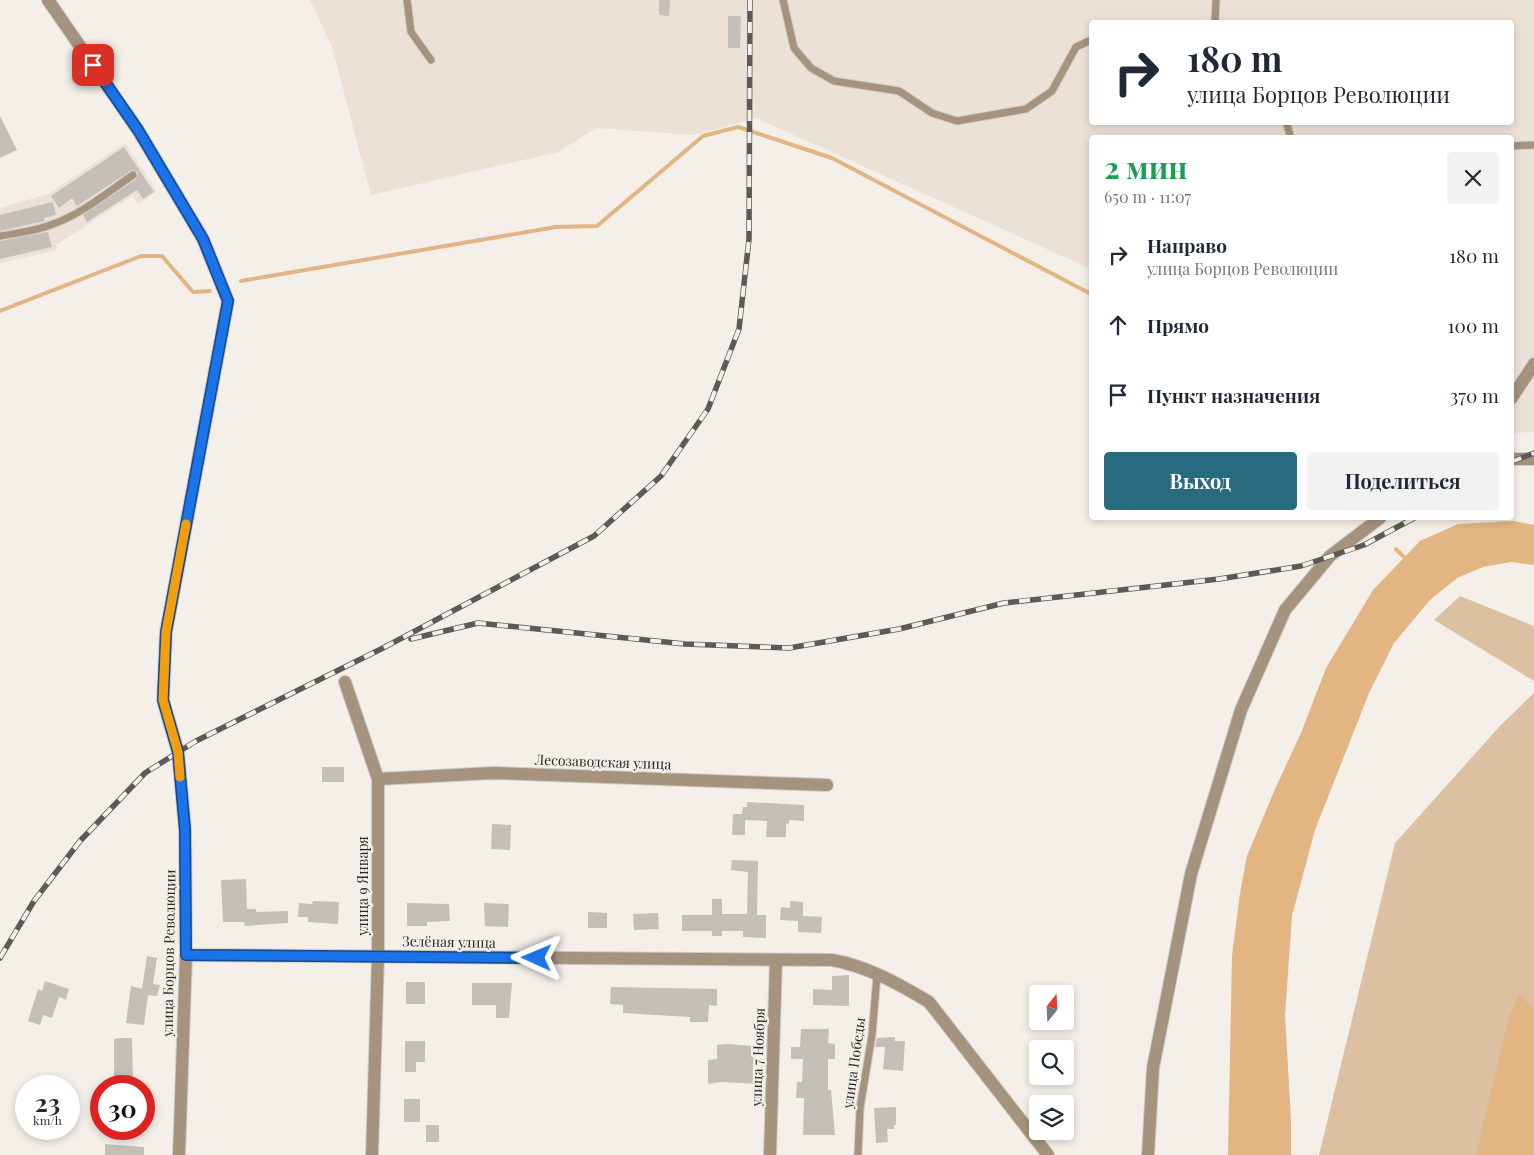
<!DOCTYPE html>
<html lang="ru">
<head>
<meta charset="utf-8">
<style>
	:root { --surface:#fff; --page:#f2f2f3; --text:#1f2937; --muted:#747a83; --accent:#296b7e }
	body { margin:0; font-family:"Playfair Display",serif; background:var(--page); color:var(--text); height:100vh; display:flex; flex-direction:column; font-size:19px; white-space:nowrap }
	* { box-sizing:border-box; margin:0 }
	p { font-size:16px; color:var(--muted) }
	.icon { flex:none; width:28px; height:28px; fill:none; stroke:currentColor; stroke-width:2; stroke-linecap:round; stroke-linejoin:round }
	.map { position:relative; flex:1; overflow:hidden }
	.details { position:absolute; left:1089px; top:135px; width:425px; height:385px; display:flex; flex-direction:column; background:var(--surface); border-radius:5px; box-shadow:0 2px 8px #0003 }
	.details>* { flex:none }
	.guide { position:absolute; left:1089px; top:20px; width:425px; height:105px; border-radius:5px; box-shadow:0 2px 8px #0003; background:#fff; color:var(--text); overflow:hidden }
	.needle { width:32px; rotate:18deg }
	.tools { position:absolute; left:1029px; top:985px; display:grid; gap:10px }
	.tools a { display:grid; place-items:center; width:45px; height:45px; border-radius:5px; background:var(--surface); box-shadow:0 2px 8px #0003; font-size:25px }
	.speed { position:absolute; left:15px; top:1075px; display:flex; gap:10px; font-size:25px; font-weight:700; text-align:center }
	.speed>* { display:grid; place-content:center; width:65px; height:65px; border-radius:50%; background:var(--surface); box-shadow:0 2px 8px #0003; line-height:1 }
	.speed small { font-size:12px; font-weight:400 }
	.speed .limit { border:8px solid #d22; background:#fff; color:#111 }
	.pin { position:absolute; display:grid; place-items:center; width:42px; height:42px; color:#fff; margin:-21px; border-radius:10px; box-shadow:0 2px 8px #0006 }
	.me { position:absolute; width:55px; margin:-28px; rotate:271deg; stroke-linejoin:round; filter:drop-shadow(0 0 4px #0008) }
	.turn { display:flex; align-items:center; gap:18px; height:105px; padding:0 15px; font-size:22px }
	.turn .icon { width:65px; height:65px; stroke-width:2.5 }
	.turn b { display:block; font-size:35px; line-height:42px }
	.round { display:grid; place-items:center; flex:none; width:52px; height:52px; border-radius:5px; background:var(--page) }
	.overview { display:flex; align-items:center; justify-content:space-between; height:85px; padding:0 15px }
	h1 { font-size:30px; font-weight:700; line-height:38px; color:#1e9e55 }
	.cta { display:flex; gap:10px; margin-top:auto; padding:10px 15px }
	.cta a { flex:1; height:58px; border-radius:5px; background:var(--accent); color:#fff; font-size:20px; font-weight:700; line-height:58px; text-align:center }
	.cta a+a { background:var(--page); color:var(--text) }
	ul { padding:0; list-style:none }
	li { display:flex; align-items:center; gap:15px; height:70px; padding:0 15px }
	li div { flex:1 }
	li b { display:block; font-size:19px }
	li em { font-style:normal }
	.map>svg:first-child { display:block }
</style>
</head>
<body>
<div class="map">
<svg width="1534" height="1155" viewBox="0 0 1534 1155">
	<rect width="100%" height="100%" fill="#f4efe9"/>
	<g fill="#ece1d6" fill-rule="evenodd">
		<path d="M310,0H1534V432L1511,433V138H1091V269L756,118L693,135L596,128L558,152L371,195L332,47ZM1091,22H1511V122H1091Z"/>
		<path d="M125,143L157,191L138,204L132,196L56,245L57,250L0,263V208L48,194Z"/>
	</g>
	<g fill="#dbc0a1">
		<path d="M1460,596L1534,626V681L1434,620Z"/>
		<path d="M1534,693V1155H1319L1395,843L1500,726Z"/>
	</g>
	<g fill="#e2b582">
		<path d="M1514,521L1534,525V565L1511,562L1483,567L1457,578L1430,600L1394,643L1369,693L1315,830L1292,916L1285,1015L1291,1120V1155H1228L1232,956L1240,893L1247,856L1275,789L1301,733L1326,668L1373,590L1420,541L1458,524Z"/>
		<path d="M1519,994L1534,1009V1155H1476L1509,1017Z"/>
	</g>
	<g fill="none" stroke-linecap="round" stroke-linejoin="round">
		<g stroke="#e2b582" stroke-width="4">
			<path d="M241,281L556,227L597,226L703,136L738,127L832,158L1091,294"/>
			<path d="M0,311L141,256H162L193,292L210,291"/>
			<path d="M1396,549L1407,560"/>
		</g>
	</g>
	<g fill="#c4bfb9">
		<path d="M659,0H670L669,16L659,15Z"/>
		<path d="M728,16H741L740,48H728Z"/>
		<path d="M0,116L17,150L0,158Z"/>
		<path d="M124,147L154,192L143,199L137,190L87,222L83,215L136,179L138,172L132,170L77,206L72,198L59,208L51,196Z"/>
		<path d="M53,202L56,215L44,218L45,221L0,231V215Z"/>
		<path d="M48,232L52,247L0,259V241Z"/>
		<rect x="322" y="767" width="22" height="15"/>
		<path d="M747,802L804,805V821L789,820V824L786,823V837H766L767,821L745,820V835H732L733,814H742L743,807H747Z"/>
		<path d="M492,824L511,825L510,850L491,849Z"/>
		<path d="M732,860L758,861L757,915H766V938L743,937V931H722V936H712V931H682V915H712V899H722V914H747L748,872L731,870Z"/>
		<path d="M246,879L247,909H256V912L288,911V923L245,926L244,922H223L221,880Z"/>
		<path d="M313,901L339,902L338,924L308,922V917H298L299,903L312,904Z"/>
		<path d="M790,901L803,902V916L822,917L821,933L798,932V921L780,920L781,907L790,908Z"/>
		<path d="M407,903L449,904L450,921L427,922V926H407Z"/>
		<path d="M484,903L509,904L508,927L485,926Z"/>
		<path d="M588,912L607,913V928H588Z"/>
		<path d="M658,913L659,929L634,930L633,914Z"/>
		<path d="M147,956L157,958L153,984L160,985L157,996L148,995L144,1025L126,1023L131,986L142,989Z"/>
		<path d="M849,975V1006L813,1005V989L832,990V976Z"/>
		<path d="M45,981L69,989L66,1000L59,997L52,1018L43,1015L40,1025L28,1021L38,989L42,991Z"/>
		<rect x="406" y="982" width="19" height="22"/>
		<path d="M472,983H512L509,1018H496V1005H472Z"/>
		<path d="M611,987L717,989V1006L709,1005L708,1022H690V1017L623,1013V1005L610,1004Z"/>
		<path d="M801,1029H829L828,1043L835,1044V1059H828V1090H831L835,1135H803L804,1098H796L797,1082H802L803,1059H791V1047H800Z"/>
		<path d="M895,1037V1041H905L903,1071L883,1069L885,1047H875L877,1038Z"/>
		<path d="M121,1038H132L133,1083H114V1039Z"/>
		<path d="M405,1041H425V1062H416V1072H405Z"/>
		<path d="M727,1044L754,1046L753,1072L759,1073V1084L721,1082L708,1084V1060L717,1059V1045Z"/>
		<rect x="404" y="1099" width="16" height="23"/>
		<path d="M896,1107V1125H894V1129H887L888,1142L876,1143L874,1108Z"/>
		<rect x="426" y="1125" width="13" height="17"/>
		<path d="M105,1144L144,1147V1155H105Z"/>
	</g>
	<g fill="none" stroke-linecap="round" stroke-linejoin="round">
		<g stroke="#d0cbc6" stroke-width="9">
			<g id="lane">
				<path d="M407,0L411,32L431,60"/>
				<path d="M783,0L794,48L811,68L834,81L899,91L932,113L957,121L1026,109L1052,91L1076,47L1091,40"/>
				<path d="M1215,22L1216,0"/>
				<path d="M1286,122L1291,138"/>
				<path d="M1511,146L1534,145"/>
				<path d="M0,236C18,233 36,231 53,224C82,214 108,192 133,175"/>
				<path d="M858,1155L860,1108L872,1035L877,975"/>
			</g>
		</g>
		<g stroke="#d0cbc6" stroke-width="14">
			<g id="street">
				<path d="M48,0L138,130L203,239L228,301L166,632L163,700L178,752L185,829L186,955L179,1155"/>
				<path d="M1511,399L1534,364"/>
				<path d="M1511,459H1534"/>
				<path d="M345,682L378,779V956L372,1155"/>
				<path d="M378,779L493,773L827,785"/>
				<path d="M186,955L832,960C867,966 899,984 929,1002L1048,1155"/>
				<path d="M770,1155L776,960"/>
				<path d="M1148,1155L1153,1068L1191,874L1241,710L1285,610L1330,556L1380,518"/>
			</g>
		</g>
		<use href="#lane" stroke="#a6937d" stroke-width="7"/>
		<use href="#street" stroke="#a6937d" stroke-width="12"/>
		<g stroke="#5c5956" stroke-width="5.5">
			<g id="rail">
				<path d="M1511,462L1534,453"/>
				<path d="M411,639L478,623L685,644L789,648L899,629L1004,603L1219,579L1301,566L1364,545L1414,518"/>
				<path d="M0,958L34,901L80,841L145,773L196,741L383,648L594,536L661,476L708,409L739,329L749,239L750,0"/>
			</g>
		</g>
		<use href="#rail" stroke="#f4efe9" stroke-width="4" stroke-dasharray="11" stroke-linecap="butt"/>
	</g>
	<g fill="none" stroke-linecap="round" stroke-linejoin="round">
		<g stroke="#114b97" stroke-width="12">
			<path id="route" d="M93,65L138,130L203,239L228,301L166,632L163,700L178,752L185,830L186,955L537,958"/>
		</g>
		<use href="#route" stroke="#1a73e8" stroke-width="9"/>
		<path stroke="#f59e0b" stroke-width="9" d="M180,777L178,752L163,700L166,632L186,524"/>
	</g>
	<g text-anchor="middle" stroke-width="4.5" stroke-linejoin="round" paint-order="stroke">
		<g font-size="14" fill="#2a2826" stroke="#f4efe9">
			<text transform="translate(603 762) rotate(2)" y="5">Лесозаводская улица</text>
			<text transform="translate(363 886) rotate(-90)" y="5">улица 9 Января</text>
			<text transform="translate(449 942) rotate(1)" y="5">Зелёная улица</text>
			<text transform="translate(169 953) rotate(-89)" y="5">улица Борцов Революции</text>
			<text transform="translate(758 1057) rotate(-88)" y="5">улица 7 Ноября</text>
			<text transform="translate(854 1063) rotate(-82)" y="5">улица Победы</text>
		</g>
	</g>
</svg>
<div class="tools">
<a><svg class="needle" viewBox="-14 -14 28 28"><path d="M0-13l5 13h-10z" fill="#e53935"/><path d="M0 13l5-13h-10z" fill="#747a83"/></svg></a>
<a><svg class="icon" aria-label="search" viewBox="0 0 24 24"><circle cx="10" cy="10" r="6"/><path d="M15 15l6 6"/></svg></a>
<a><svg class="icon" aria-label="layers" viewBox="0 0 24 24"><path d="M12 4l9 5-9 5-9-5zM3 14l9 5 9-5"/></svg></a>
</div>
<div class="speed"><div>23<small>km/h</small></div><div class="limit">30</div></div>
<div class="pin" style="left:93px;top:65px;background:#d93025"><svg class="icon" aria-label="arrive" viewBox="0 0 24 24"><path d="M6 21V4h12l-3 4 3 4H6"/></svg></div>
<svg class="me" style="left:537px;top:958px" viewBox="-20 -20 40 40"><path d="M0-17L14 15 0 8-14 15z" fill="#1a73e8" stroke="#fff" stroke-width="4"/></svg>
<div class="guide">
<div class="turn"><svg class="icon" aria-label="right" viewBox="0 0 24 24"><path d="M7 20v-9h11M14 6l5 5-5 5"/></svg><div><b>180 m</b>улица Борцов Революции</div></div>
</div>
<section class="details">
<div class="overview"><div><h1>2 мин</h1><p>650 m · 11:07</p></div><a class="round"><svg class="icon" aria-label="close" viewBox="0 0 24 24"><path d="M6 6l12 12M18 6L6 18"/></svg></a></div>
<ul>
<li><svg class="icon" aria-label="right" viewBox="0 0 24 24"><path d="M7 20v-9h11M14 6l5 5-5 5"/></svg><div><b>Направо</b><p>улица Борцов Революции</p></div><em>180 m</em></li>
<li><svg class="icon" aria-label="ahead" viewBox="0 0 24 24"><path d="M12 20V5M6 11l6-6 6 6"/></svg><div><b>Прямо</b></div><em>100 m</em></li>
<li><svg class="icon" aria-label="arrive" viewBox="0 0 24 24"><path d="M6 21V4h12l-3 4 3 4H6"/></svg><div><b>Пункт назначения</b></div><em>370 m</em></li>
</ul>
<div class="cta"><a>Выход</a><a>Поделиться</a></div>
</section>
</div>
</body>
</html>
